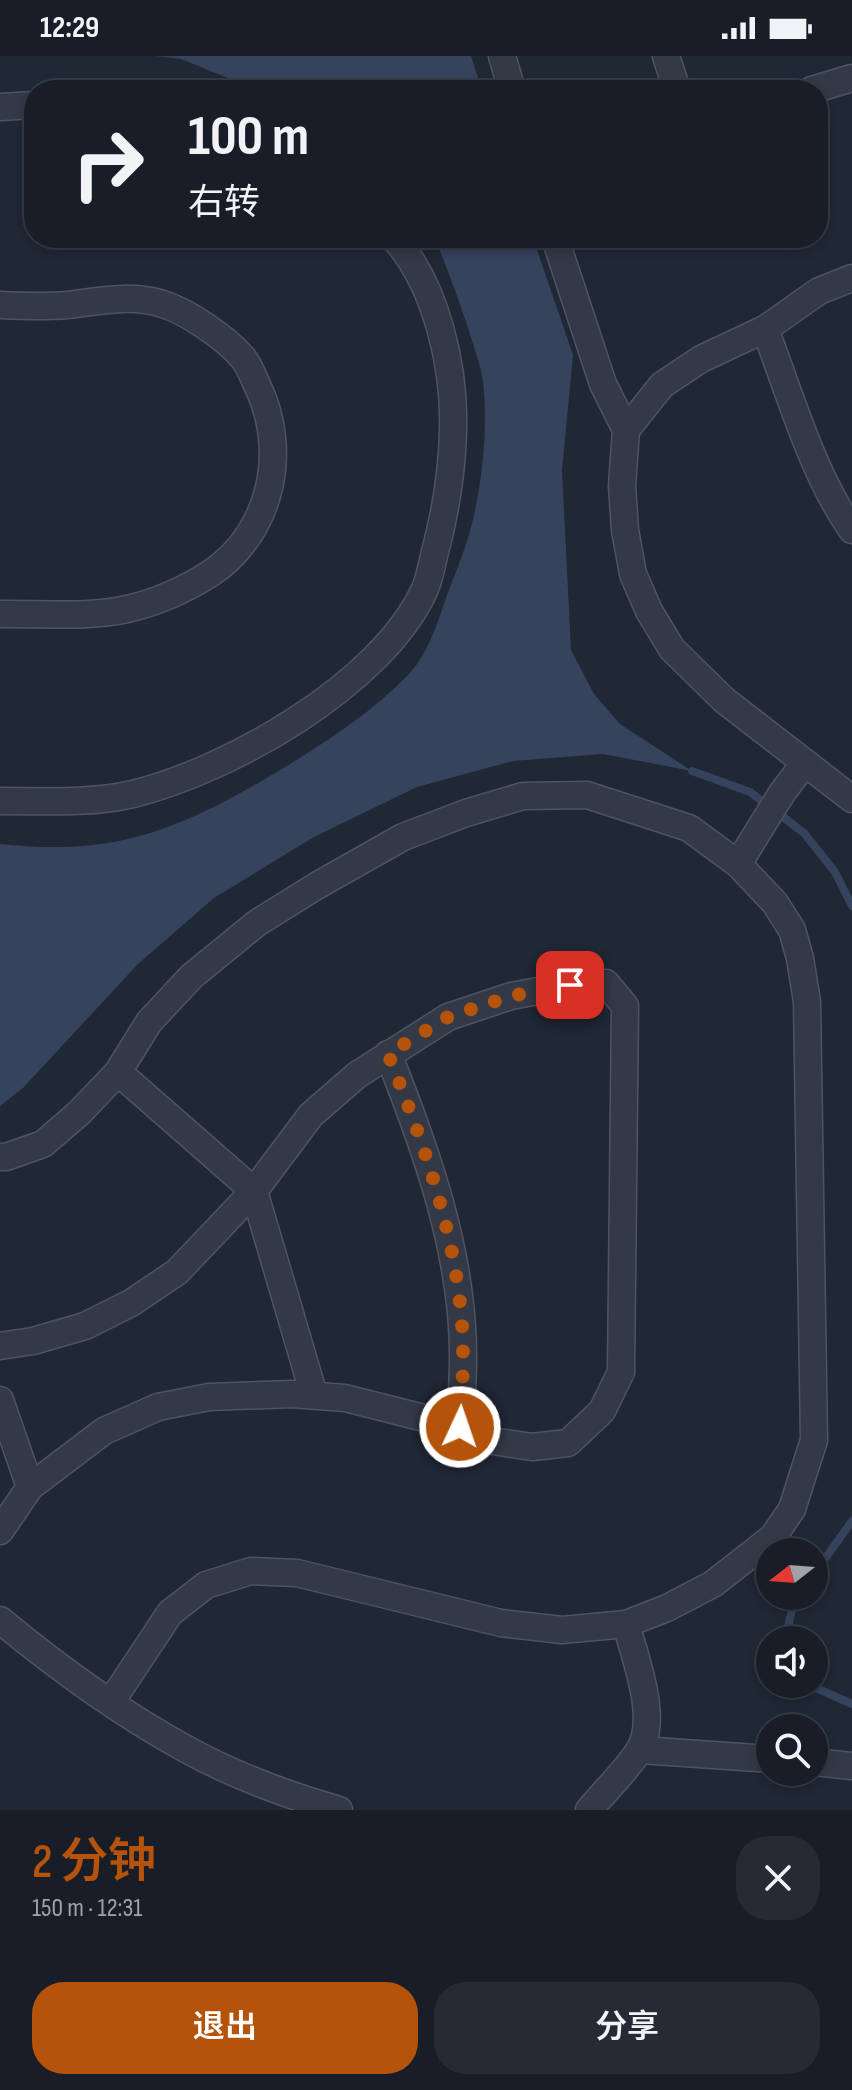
<!DOCTYPE html>
<html lang="zh">
<head>
<meta charset="utf-8">
<style>
	:root { --surface:#181d28; --page:#252a34; --text:#f1f3f6; --muted:#9fa2a8; --line:#363b45; --accent:#b45309 }
	body { margin:0; font-family:"Sofia Sans Condensed","Noto Sans SC",sans-serif; background:var(--page); color:var(--text); height:100vh; display:flex; flex-direction:column; font-size:30px; white-space:nowrap }
	* { box-sizing:border-box; margin:0 }
	p { font-size:26px; color:var(--muted) }
	.icon { flex:none; width:44px; height:44px; fill:none; stroke:currentColor; stroke-width:2; stroke-linecap:round; stroke-linejoin:round }
	.map { position:relative; height:1754px; overflow:hidden }
	.side { display:flex; flex-direction:column; background:var(--surface); flex:1 }
	.side>* { flex:none }
	.guide { position:absolute; left:24px; top:24px; width:804px; height:168px; border-radius:32px; box-shadow:0 4px 12px #0003,0 0 0 2px var(--line); background:#181d28; color:var(--text); overflow:hidden }
	.needle { width:52px; rotate:253deg }
	.fabs { position:absolute; left:756px; top:1482px; display:grid; gap:16px }
	.fabs a { display:grid; place-items:center; width:72px; height:72px; border-radius:50%; background:var(--surface); box-shadow:0 4px 12px #0003,0 0 0 2px var(--line); font-size:40px }
	.pin { position:absolute; display:grid; place-items:center; width:68px; height:68px; color:#fff; margin:-34px; border-radius:16px; box-shadow:0 4px 12px #0006 }
	.me { position:absolute; width:88px; margin:-44px; rotate:3deg; stroke-linejoin:round; filter:drop-shadow(0 0 6px #0008) }
	.turn { display:flex; align-items:center; gap:28px; height:168px; padding:0 32px; font-size:36px }
	.turn .icon { width:104px; height:104px; stroke-width:2.5 }
	.turn b { display:block; font-size:56px; line-height:68px }
	.round { display:grid; place-items:center; flex:none; width:84px; height:84px; border-radius:32px; background:var(--page) }
	.headline { display:flex; align-items:center; justify-content:space-between; height:136px; padding:0 32px }
	h1 { font-size:48px; font-weight:600; line-height:60px; color:var(--accent) }
	.cta { display:flex; gap:16px; margin-top:auto; padding:16px 32px }
	.cta a { flex:1; height:92px; border-radius:32px; background:var(--accent); color:#fff; font-size:32px; font-weight:600; line-height:92px; text-align:center }
	.cta a+a { background:var(--page); color:var(--text) }
	.status { display:flex; justify-content:space-between; align-items:center; height:56px; padding:0 40px; background:var(--surface); direction:ltr }
	.status svg { height:22px; fill:currentColor }
	.map>svg:first-child { display:block }
</style>
</head>
<body>
<div class="status"><b>12:29</b><svg viewBox="0 0 49 12"><path d="M0 12V9h3v3zM5 12V6h3v6zM10 12V3h3v9zM15 12V0h3v12zM26 1h20v11H26zM47 4h2v5h-2z"/></svg></div>
<div class="map">
<svg width="852" height="1754" viewBox="0 0 852 1754">
	<rect width="100%" height="100%" fill="#202735"/>
	<g fill="#36435d">
		<path d="M155,0H471L482,34H257L181,3Z"/>
		<path d="M435,182H533L573,299L562,414L571,594L594,638L620,668L692,715L603,698L513,705L417,731L314,781L214,842L138,908L23,1032L0,1050V788C108,800 172,777 265,723C314,694 367,661 407,620C427,600 436,571 445,545C455,517 468,488 474,459C483,420 488,365 483,326C482,314 477,302 474,291C463,254 449,218 435,182Z"/>
	</g>
	<g fill="none" stroke-linecap="round" stroke-linejoin="round">
		<g stroke="#36435d" stroke-width="8">
			<path d="M692,715L750,736L804,777L835,816L852,850"/>
			<path d="M814,1518L852,1465"/>
			<path d="M785,1584L794,1545L798,1540"/>
			<path d="M807,1628L852,1648"/>
		</g>
		<g stroke="#4e5461" stroke-width="29">
			<g id="street">
				<path d="M502,0L512,34"/>
				<path d="M666,0L677,34"/>
				<path d="M812,34L852,22"/>
				<path d="M0,51L34,49"/>
				<path d="M555,182L603,328L626,374L622,430L625,474L633,518L649,555L672,593L724,644L852,743"/>
				<path d="M0,249C22,250 45,251 67,249C99,245 131,238 163,248C188,256 226,282 243,302C249,309 253,320 257,329C289,394 272,476 211,517C187,533 155,547 127,553C88,562 40,557 0,558"/>
				<path d="M765,273C790,338 812,417 852,474"/>
				<path d="M626,374L662,329L701,303L765,273L819,235L852,222"/>
				<path d="M0,745C45,745 89,748 133,738C230,714 380,629 424,535C429,525 431,512 434,500C445,459 452,418 453,375C455,312 437,230 394,182"/>
				<path d="M738,808L782,737L804,708"/>
				<path d="M388,998C426,1093 464,1199 463,1303C463,1325 461,1348 460,1371"/>
				<path d="M118,1016L254,1135L314,1339"/>
				<path d="M0,1101H6L43,1088L79,1057L118,1016L149,966L192,920L257,867L318,829L403,781L466,757L523,740L587,739L689,772L738,808L775,847L792,874L800,902L807,946L814,1384L792,1453L773,1481L713,1528L667,1552L626,1568L562,1574L501,1567L297,1517L251,1515L206,1529L170,1557L111,1646"/>
				<path d="M0,1290L33,1285L85,1270L131,1247L177,1216L254,1135L311,1059L357,1019L448,961L511,940L570,929L606,927L625,950L621,1316L602,1355L568,1387L532,1391L486,1384L460,1371L345,1342L292,1338L209,1341L158,1351L104,1375L30,1431L0,1475"/>
				<path d="M0,1344L30,1431"/>
				<path d="M0,1564C57,1611 120,1657 186,1693C233,1719 287,1739 339,1754"/>
				<path d="M640,1694L770,1703"/>
				<path d="M814,1706L852,1710"/>
				<path d="M589,1754C605,1735 624,1717 638,1696C660,1665 635,1602 626,1568"/>
			</g>
		</g>
		<use href="#street" stroke="#333946" stroke-width="26"/>
	</g>
	<g fill="none" stroke-linecap="round" stroke-linejoin="round">
		<path stroke="#b45309" stroke-width="14" stroke-dasharray="0 25.2" d="M460,1371C461,1348 463,1325 463,1303C464,1200 426,1092 388,998L448,961L511,940L570,929"/>
	</g>
</svg>
<div class="fabs">
<a><svg class="needle" viewBox="-14 -14 28 28"><path d="M0-13l5 13h-10z" fill="#e53935"/><path d="M0 13l5-13h-10z" fill="#9fa2a8"/></svg></a>
<a><svg class="icon" aria-label="sound" viewBox="0 0 24 24"><path d="M4 9h4l5-4v14l-5-4H4zM17 9q2 3 0 6"/></svg></a>
<a><svg class="icon" aria-label="search" viewBox="0 0 24 24"><circle cx="10" cy="10" r="6"/><path d="M15 15l6 6"/></svg></a>
</div>
<div class="pin" style="left:570px;top:929px;background:#d93025"><svg class="icon" aria-label="arrive" viewBox="0 0 24 24"><path d="M6 21V4h12l-3 4 3 4H6"/></svg></div>
<svg class="me" style="left:460px;top:1371px" viewBox="-20 -20 40 40"><circle r="17" fill="#b45309" stroke="#fff" stroke-width="3"/><path d="M0-11L8 9 0 5-8 9z" fill="#fff"/></svg>
<div class="guide">
<div class="turn"><svg class="icon" aria-label="right" viewBox="0 0 24 24"><path d="M7 20v-9h11M14 6l5 5-5 5"/></svg><div><b>100 m</b>右转</div></div>
</div>
</div>
<section class="side">
<div class="headline"><div><h1>2 分钟</h1><p>150 m · 12:31</p></div><a class="round"><svg class="icon" aria-label="close" viewBox="0 0 24 24"><path d="M6 6l12 12M18 6L6 18"/></svg></a></div>
<div class="cta"><a>退出</a><a>分享</a></div>
</section>
</body>
</html>
